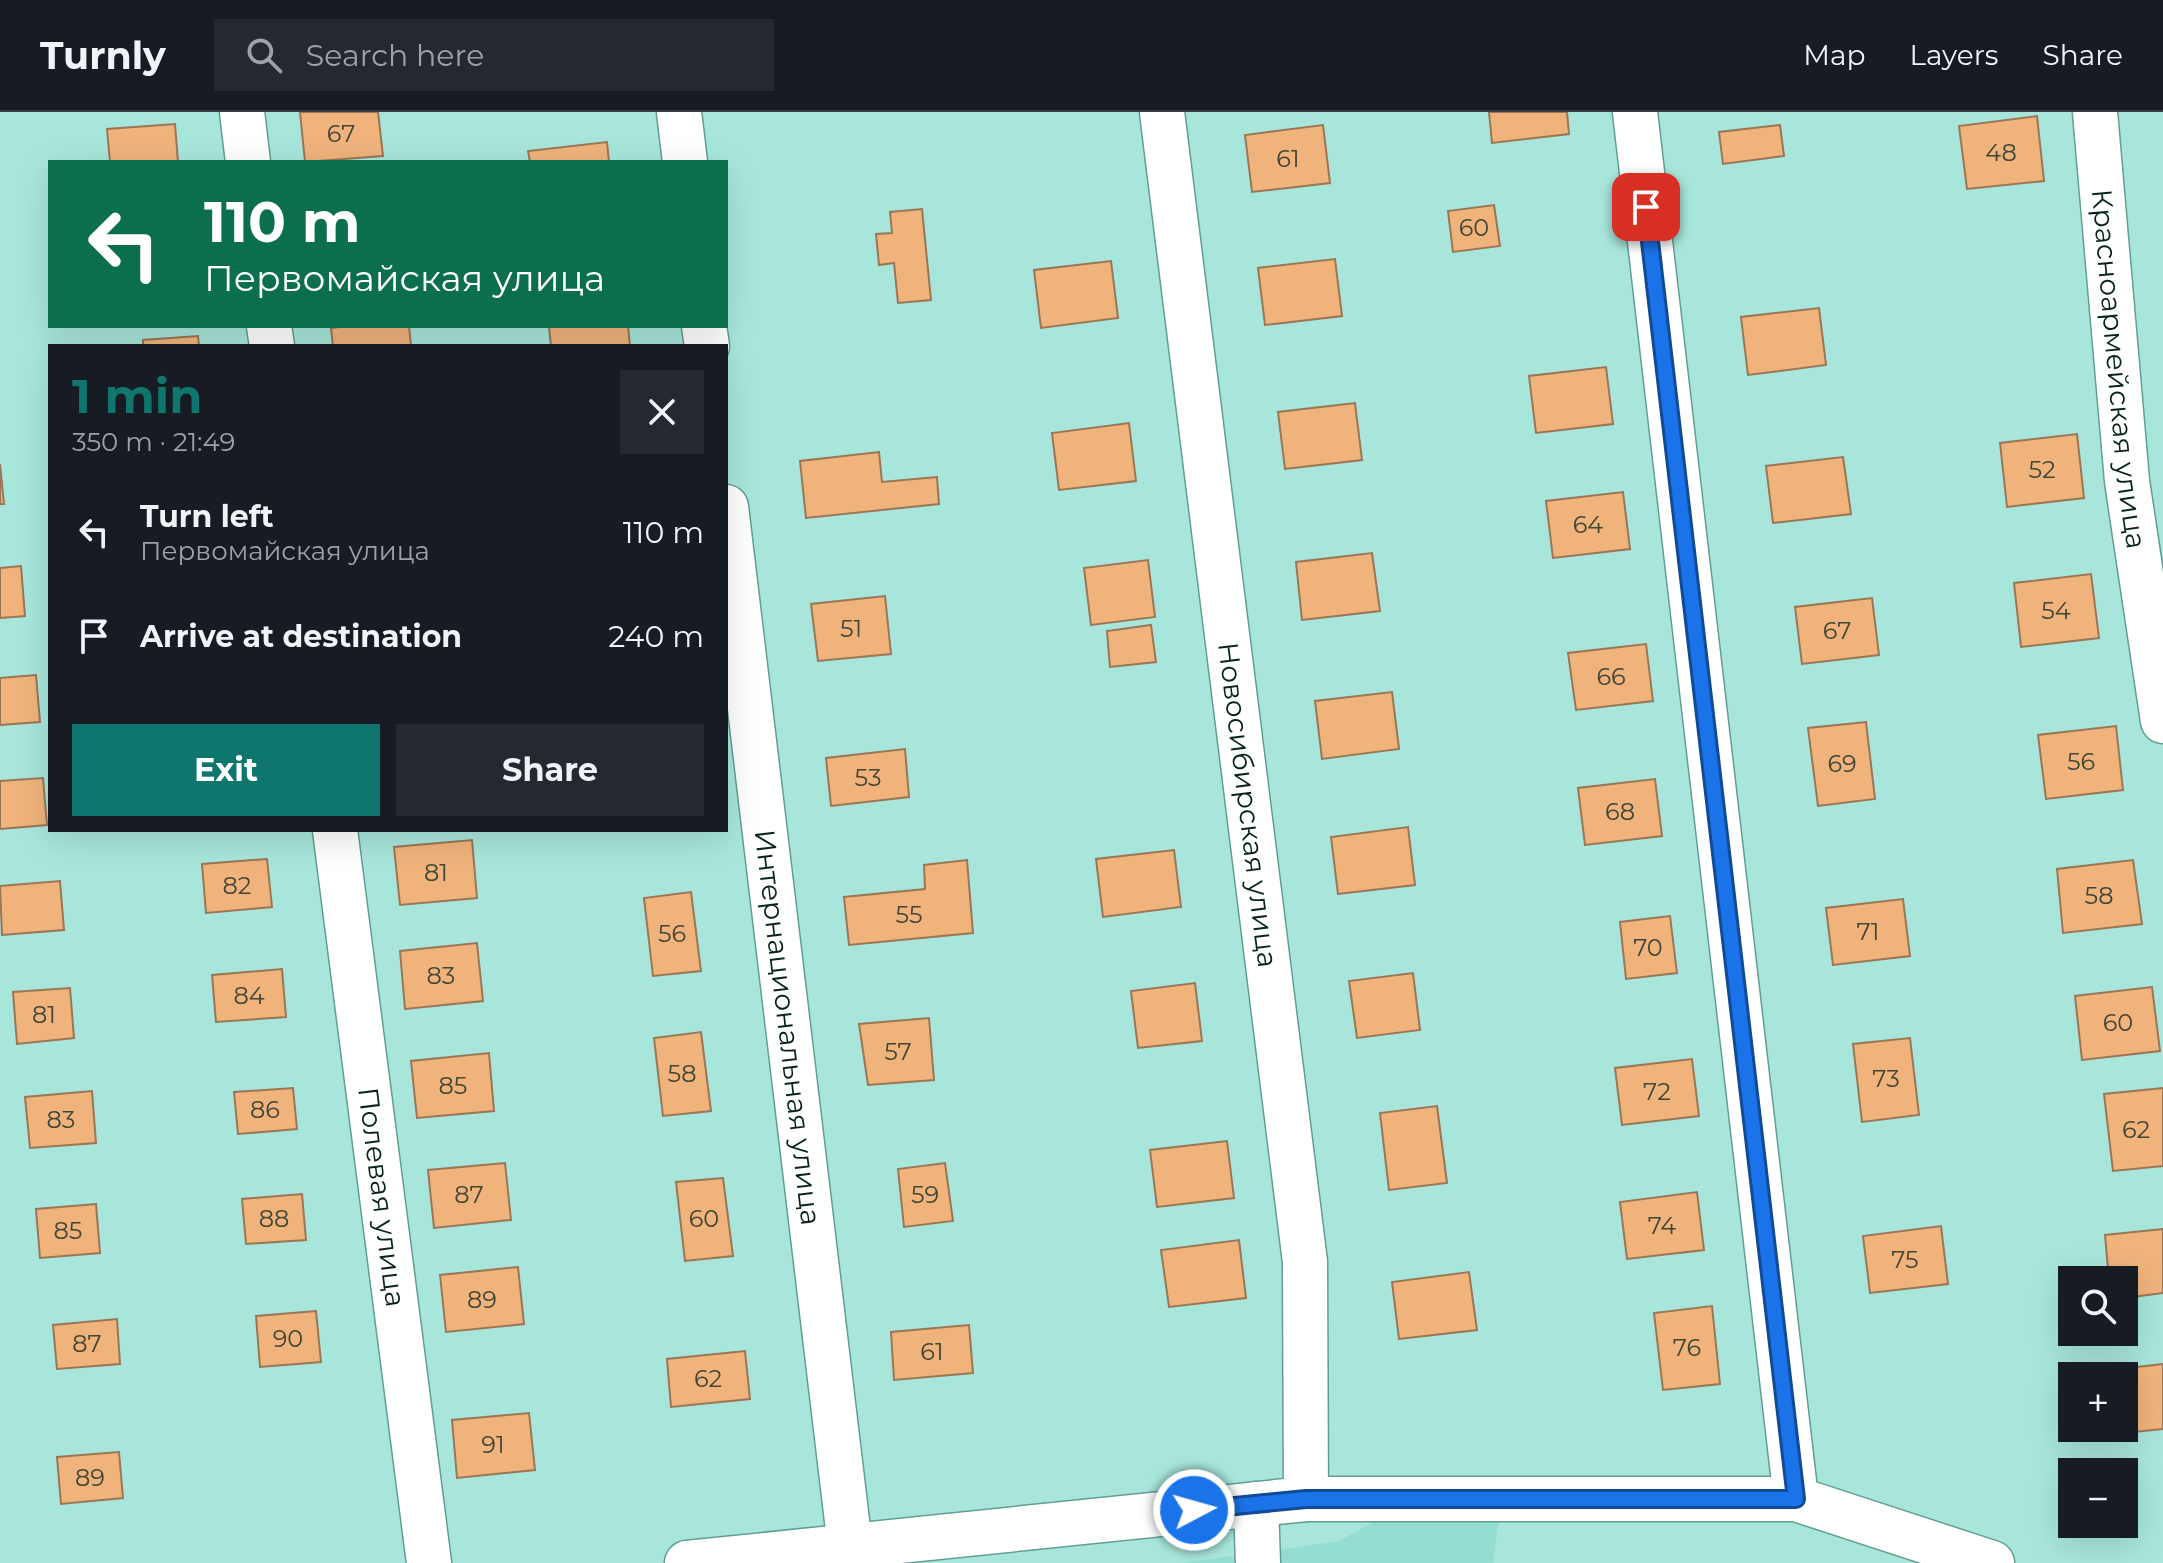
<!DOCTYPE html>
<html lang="en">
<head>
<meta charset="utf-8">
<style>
	:root { --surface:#171b24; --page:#242831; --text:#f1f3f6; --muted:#9ea1a6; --line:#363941; --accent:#0f766e }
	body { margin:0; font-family:Montserrat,sans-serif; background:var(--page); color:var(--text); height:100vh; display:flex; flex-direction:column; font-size:30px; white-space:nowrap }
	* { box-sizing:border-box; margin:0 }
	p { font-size:26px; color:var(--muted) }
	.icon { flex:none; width:44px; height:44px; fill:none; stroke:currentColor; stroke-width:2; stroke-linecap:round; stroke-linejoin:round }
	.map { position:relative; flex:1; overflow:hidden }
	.panel { position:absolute; left:48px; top:232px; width:680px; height:488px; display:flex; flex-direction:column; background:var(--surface); border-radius:0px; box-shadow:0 8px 32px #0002 }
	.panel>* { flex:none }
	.top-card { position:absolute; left:48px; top:48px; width:680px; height:168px; border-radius:0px; box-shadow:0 8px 32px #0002; background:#0b6e4f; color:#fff; overflow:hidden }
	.tools { position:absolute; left:2058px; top:1154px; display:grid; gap:16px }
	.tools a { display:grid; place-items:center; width:80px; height:80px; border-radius:0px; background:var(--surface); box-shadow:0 8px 32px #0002; font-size:40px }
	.pin { position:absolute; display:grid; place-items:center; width:68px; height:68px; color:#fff; margin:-34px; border-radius:16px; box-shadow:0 4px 12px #0006 }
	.me { position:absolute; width:88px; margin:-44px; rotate:84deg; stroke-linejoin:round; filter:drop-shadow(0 0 6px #0008) }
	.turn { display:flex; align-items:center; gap:28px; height:168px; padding:0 24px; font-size:36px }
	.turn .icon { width:104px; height:104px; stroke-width:2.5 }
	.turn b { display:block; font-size:56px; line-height:68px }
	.round { display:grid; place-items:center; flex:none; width:84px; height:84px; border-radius:0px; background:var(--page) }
	.headline { display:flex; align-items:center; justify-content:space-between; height:136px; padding:0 24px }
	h1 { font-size:48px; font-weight:700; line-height:60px; color:var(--accent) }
	.button { display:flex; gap:16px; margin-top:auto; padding:16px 24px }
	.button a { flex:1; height:92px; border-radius:0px; background:var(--accent); color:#fff; font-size:32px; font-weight:700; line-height:92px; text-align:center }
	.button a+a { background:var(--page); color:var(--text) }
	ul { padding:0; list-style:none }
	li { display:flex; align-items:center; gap:24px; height:104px; padding:0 24px }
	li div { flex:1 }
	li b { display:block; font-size:30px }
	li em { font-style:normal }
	header { display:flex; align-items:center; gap:48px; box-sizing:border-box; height:112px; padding:0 40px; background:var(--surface); border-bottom:2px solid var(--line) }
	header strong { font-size:38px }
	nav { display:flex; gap:44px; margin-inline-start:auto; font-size:28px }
	.search { width:560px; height:72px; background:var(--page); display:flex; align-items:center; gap:20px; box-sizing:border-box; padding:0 28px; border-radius:0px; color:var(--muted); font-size:30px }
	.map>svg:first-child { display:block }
</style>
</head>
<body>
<header>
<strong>Turnly</strong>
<div class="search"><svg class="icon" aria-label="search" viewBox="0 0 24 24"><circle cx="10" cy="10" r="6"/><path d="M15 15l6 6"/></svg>Search here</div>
<nav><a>Map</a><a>Layers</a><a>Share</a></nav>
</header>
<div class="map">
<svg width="2163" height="1451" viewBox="0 0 2163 1451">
	<rect width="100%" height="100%" fill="#a8e6db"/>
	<path fill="#94ddd0" d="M1499,1405L1493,1451H1184L1340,1429L1376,1408Z"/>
	<g fill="#f0b37c" stroke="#9b7656" stroke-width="2">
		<path d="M300,0H378L383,44L305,50Z"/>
		<path d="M1489,0H1567L1569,22L1492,31Z"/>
		<path d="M2037,4L2044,69L1967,77L1959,14Z"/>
		<path d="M175,12L178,50H110L107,17Z"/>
		<path d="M1323,13L1330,71L1252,80L1245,23Z"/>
		<path d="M1780,13L1784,44L1723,52L1719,20Z"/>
		<path d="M607,30L609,50H530L528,39Z"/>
		<path d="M1494,93L1500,134L1453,140L1448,99Z"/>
		<path d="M922,97L931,188L898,191L894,151L879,153L876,122L892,121L890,100Z"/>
		<path d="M1335,147L1342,204L1265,213L1258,156Z"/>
		<path d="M1111,149L1118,206L1041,216L1034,158Z"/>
		<path d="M1819,196L1826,253L1748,263L1741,205Z"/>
		<path d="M347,214H409L411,234H333L331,216Z"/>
		<path d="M628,214L630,234H551L549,215Z"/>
		<path d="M198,224L199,234H143V228Z"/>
		<path d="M1606,255L1613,312L1536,321L1529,264Z"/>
		<path d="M1355,291L1362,348L1285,357L1278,300Z"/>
		<path d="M1129,311L1136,369L1059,378L1052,321Z"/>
		<path d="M2077,322L2084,386L2007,395L2000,331Z"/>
		<path d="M879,340L882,370L937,365L939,392L806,406L800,349Z"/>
		<path d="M1843,345L1851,402L1773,411L1766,354Z"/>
		<path d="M0,352L4,392H0Z"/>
		<path d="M1623,380L1630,437L1553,446L1546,389Z"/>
		<path d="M1372,441L1380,499L1302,508L1296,450Z"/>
		<path d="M1148,448L1155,505L1091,513L1084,456Z"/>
		<path d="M21,454L25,504L0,506V456Z"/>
		<path d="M2091,462L2099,526L2021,535L2014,471Z"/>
		<path d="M885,484L891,542L818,549L811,492Z"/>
		<path d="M1872,486L1879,543L1802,552L1795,495Z"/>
		<path d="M1151,513L1156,550L1110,555L1107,519Z"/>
		<path d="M1646,532L1653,589L1576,598L1568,541Z"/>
		<path d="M36,563L40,610L0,613V566Z"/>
		<path d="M1392,580L1399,637L1322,647L1315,589Z"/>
		<path d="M1866,610L1875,687L1818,694L1808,616Z"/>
		<path d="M2116,614L2123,678L2046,687L2038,623Z"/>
		<path d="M905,637L909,685L831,694L826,646Z"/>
		<path d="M43,666L47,713L0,717V669Z"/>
		<path d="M1655,667L1662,724L1585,733L1578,676Z"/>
		<path d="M1408,715L1415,773L1338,782L1331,725Z"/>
		<path d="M472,728L477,786L400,793L394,735Z"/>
		<path d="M1174,738L1181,795L1103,805L1096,747Z"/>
		<path d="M267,747L272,795L206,801L202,752Z"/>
		<path d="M967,748L973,821L849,833L844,785L925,777L924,753Z"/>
		<path d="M2133,748L2142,812L2063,821L2057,757Z"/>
		<path d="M60,769L64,818L2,823L0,774Z"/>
		<path d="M691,780L701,859L653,864L644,786Z"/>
		<path d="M1903,787L1910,844L1833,853L1826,796Z"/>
		<path d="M1670,804L1677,861L1626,867L1620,810Z"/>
		<path d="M477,831L483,889L405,897L400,839Z"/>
		<path d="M282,857L286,905L216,910L212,863Z"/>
		<path d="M1413,861L1420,918L1357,926L1349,869Z"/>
		<path d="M1195,871L1202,929L1138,936L1131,879Z"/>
		<path d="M2152,875L2160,939L2082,948L2075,884Z"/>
		<path d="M70,876L74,926L17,932L13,880Z"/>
		<path d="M929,906L934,968L868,973L859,912Z"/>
		<path d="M701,920L711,999L663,1004L654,926Z"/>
		<path d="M1910,926L1919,1003L1862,1010L1853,932Z"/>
		<path d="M489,941L494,999L417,1006L411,949Z"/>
		<path d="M1692,947L1699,1004L1622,1013L1615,956Z"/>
		<path d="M293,976L297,1017L238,1022L234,980Z"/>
		<path d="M2163,976V1054L2113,1059L2104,982Z"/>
		<path d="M92,979L96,1031L30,1036L25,985Z"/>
		<path d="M1437,994L1447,1071L1389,1078L1380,1001Z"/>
		<path d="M1227,1029L1234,1086L1157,1095L1150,1038Z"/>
		<path d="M505,1051L511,1108L434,1116L428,1058Z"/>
		<path d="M945,1051L953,1109L904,1115L898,1057Z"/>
		<path d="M723,1066L733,1144L685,1149L676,1070Z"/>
		<path d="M1697,1080L1704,1138L1627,1147L1620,1090Z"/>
		<path d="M302,1082L306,1128L246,1132L242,1087Z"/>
		<path d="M96,1092L100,1141L40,1146L36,1097Z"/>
		<path d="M1941,1114L1948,1172L1870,1181L1863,1124Z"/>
		<path d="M2163,1117V1181L2124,1186V1168H2109L2105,1123Z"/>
		<path d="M1239,1128L1246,1186L1169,1195L1161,1138Z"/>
		<path d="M518,1155L524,1212L446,1220L440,1163Z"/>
		<path d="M1469,1160L1477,1218L1399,1227L1392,1170Z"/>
		<path d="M1712,1194L1720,1272L1663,1278L1654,1201Z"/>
		<path d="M316,1199L321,1250L260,1255L256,1204Z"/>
		<path d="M117,1207L120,1252L57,1257L53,1213Z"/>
		<path d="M969,1213L973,1261L894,1268L891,1220Z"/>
		<path d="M745,1239L750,1287L671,1295L667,1247Z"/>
		<path d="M2163,1252V1317L2134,1320L2128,1256Z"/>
		<path d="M529,1301L535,1358L457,1366L452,1308Z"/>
		<path d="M119,1340L123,1386L61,1392L57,1345Z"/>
	</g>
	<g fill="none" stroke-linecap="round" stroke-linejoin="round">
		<g stroke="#629e94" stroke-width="47">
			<g id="minor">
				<path d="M242,0L248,50"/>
				<path d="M679,0L685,50"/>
				<path id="s1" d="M1162,0L1305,1150L1306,1387"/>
				<path d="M1635,0L1796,1387"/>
				<path id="s2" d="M2095,0L2127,369L2163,609"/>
				<path d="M269,214L272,234"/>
				<path d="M704,214L707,234"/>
				<path id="s3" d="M726,395L850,1434"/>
				<path id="s4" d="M335,718L429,1451"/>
				<path d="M1256,1392L1258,1451"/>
				<path d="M687,1451L1306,1387H1796L1992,1451"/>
			</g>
		</g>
		<use href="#minor" stroke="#fff" stroke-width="44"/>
	</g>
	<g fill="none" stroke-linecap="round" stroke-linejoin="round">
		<g stroke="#114b97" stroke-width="20">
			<path id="route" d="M1194,1398L1306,1387H1796L1646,95"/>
		</g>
		<use href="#route" stroke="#1a73e8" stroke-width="14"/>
	</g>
	<g text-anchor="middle" stroke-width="6" stroke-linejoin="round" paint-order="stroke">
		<g font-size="24" fill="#424636">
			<text x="341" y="30">67</text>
			<text x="2001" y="49">48</text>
			<text x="1288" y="55">61</text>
			<text x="1474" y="124">60</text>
			<text x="2042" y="366">52</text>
			<text x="1588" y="421">64</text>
			<text x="2056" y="507">54</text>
			<text x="851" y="525">51</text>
			<text x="1837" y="527">67</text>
			<text x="1611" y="573">66</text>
			<text x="2081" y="658">56</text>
			<text x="1842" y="660">69</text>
			<text x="868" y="674">53</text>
			<text x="1620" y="708">68</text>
			<text x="436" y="769">81</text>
			<text x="237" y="782">82</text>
			<text x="2099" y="792">58</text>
			<text x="909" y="811">55</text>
			<text x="1868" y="828">71</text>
			<text x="672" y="830">56</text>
			<text x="1648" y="844">70</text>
			<text x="441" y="872">83</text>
			<text x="249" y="892">84</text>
			<text x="44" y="911">81</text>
			<text x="2118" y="919">60</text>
			<text x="898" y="948">57</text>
			<text x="682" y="970">58</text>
			<text x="1886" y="975">73</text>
			<text x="453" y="982">85</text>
			<text x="1657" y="988">72</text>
			<text x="265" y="1006">86</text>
			<text x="61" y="1016">83</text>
			<text x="2136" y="1026">62</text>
			<text x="469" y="1091">87</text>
			<text x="925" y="1091">59</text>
			<text x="274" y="1115">88</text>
			<text x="704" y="1115">60</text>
			<text x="1662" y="1122">74</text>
			<text x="68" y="1127">85</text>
			<text x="1905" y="1156">75</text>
			<text x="482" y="1196">89</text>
			<text x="288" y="1235">90</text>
			<text x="87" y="1240">87</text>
			<text x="1687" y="1244">76</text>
			<text x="932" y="1248">61</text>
			<text x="708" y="1275">62</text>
			<text x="493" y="1341">91</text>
			<text x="90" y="1374">89</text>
		</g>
		<g font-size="28" fill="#08221e" stroke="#a8e6db">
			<text dy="10" stroke="none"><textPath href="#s2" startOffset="258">Красноармейская улица</textPath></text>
			<text dy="10" stroke="none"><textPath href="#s1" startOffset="698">Новосибирская улица</textPath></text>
			<text dy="10" stroke="none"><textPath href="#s3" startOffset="524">Интернациональная улица</textPath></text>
			<text dy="10" stroke="none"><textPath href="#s4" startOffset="370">Полевая улица</textPath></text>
		</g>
	</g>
</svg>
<div class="tools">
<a><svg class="icon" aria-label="search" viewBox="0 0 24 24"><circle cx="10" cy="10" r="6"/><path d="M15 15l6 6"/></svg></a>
<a>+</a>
<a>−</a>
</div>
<div class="pin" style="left:1646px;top:95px;background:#d93025"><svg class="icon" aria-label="arrive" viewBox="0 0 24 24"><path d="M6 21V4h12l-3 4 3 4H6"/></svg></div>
<svg class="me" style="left:1194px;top:1398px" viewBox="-20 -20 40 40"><circle r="17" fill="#1a73e8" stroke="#fff" stroke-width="3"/><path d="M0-11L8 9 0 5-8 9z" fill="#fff"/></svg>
<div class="top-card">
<div class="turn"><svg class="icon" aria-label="left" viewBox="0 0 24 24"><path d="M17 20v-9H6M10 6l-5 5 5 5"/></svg><div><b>110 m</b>Первомайская улица</div></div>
</div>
<section class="panel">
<div class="headline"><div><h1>1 min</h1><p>350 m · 21:49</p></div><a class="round"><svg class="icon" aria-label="close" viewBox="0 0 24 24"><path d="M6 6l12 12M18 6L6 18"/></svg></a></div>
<ul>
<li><svg class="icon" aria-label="left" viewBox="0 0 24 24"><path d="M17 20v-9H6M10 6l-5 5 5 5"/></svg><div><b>Turn left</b><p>Первомайская улица</p></div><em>110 m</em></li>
<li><svg class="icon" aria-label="arrive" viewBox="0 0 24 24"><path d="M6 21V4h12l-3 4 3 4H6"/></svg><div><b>Arrive at destination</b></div><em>240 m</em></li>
</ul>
<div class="button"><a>Exit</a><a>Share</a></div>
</section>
</div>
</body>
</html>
